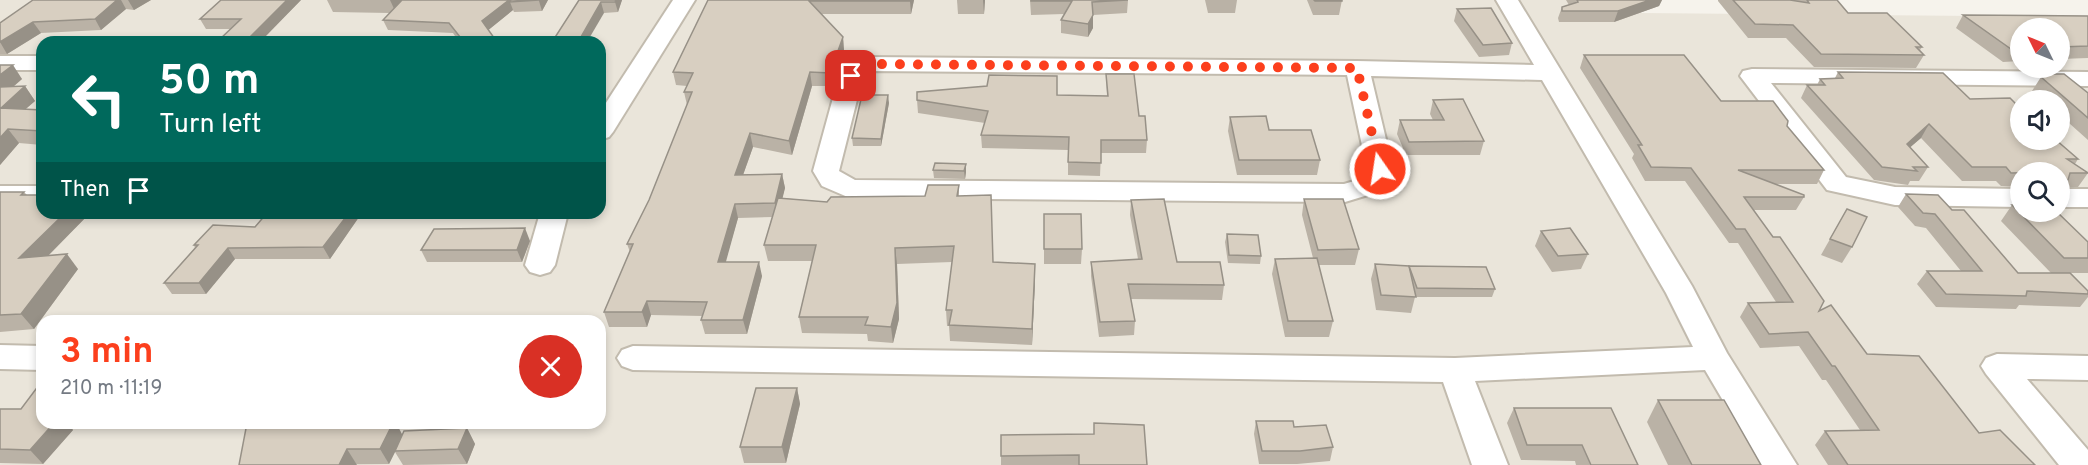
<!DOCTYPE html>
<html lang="en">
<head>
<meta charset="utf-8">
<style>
	:root { --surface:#fff; --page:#f6f6f7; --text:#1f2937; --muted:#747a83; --accent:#fc3f1d }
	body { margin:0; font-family:Overpass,sans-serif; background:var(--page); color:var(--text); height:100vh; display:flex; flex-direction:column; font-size:22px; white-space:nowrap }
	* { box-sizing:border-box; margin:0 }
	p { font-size:20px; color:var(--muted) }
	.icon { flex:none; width:33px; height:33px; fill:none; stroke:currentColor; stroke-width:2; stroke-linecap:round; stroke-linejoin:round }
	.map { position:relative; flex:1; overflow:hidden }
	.panel { position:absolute; left:36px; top:315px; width:570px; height:114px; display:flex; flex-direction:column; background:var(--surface); border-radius:18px; box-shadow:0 3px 9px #0003 }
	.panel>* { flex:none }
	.banner { position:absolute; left:36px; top:36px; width:570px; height:183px; border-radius:18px; box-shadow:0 3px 9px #0003; background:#00695c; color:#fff; overflow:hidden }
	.needle { width:39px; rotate:313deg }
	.buttons { position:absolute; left:2010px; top:18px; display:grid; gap:12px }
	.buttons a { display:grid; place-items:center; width:60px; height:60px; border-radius:50%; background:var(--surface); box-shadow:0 3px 9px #0003; font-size:30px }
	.pin { position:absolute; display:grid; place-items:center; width:51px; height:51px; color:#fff; margin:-26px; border-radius:12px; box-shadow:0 3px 9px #0006 }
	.me { position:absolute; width:66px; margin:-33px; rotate:347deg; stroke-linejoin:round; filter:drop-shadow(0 0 4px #0008) }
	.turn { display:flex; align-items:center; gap:21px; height:126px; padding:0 24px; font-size:27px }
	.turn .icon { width:78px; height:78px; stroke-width:2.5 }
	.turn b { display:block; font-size:42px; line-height:51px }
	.then { display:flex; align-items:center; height:57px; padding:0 24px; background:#0003; gap:12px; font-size:22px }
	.round { display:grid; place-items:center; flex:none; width:63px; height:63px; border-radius:32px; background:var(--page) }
	.summary { display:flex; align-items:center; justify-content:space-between; height:102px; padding:0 24px }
	h1 { font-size:36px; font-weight:700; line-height:45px; color:var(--accent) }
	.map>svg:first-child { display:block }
</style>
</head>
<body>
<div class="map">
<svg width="2088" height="465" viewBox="0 0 2088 465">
	<rect width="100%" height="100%" fill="#f6f3ec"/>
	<path fill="#eae5da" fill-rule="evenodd" d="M0,0H1631L1641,13L2088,17V465H0ZM2020,28H2060V68H2020ZM42,42H600V213H42ZM2020,100H2060V140H2020ZM2020,172H2060V212H2020ZM42,321H600V423H42Z"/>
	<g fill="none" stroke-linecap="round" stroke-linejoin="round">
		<g stroke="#c2bbae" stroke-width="4">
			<g id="minor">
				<path d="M673,0H695L613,132L609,137L600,140V112Z"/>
				<path d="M1496,0H1518L1692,286L1727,353L1797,465H1761L1705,370L1475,381L1508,465H1472L1443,382L633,370L622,366L617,358L622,350L633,346L1455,358L1693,347L1666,293L1542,80L1371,76L1393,169L1381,191L1345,202L850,198L822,186L813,171L839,76C846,64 853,60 867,57L1357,61L1534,65ZM870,71L1347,75L1367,169L1361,179L1344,184L855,180L839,171L863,76Z"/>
				<rect x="0" y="56" width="42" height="14"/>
				<path d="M1752,69L2088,72V86L1771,83L1846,177L1895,187L2020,189V207L1895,205L1827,190L1740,76L1743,71Z"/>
				<rect x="0" y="186" width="42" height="18"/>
				<rect x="2060" y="189" width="28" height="18"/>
				<path d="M540,213H568L555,265L550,272L540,275L530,272L525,265Z"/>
				<path d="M0,345L42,346V370L0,369Z"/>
				<path d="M1997,354L2088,356V380L2027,379L2088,450V465H2059L1986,374L1981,366L1986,358Z"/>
			</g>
		</g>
		<use href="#minor" fill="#fff" fill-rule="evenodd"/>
	</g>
	<g fill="#bab2a6">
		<path d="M33,0H151L134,10L126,9L101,30L41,33L7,54H0V23Z"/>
		<path d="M221,0H301L260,42H219L218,41L230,29H206L200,19Z"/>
		<path d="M327,0H548L542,11L514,12L513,10L488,30L497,42H459L453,33L388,30L383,20L390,13L333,12Z"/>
		<path d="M579,0H622L618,12L604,13Z"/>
		<path d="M708,0H914L911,14H821L843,37L844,51L831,86H812L792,155L753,147L743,175L782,174L785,188L782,198L827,202L925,196L959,185V196L993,262L1035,280L1032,345L950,341L949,326H947L946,310L952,262L897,264L899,319L893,343L868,341L867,334L802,333L799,317L812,261H768L764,245L772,217L738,218L725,262L762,276L747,334H705L701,320L703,316L651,315L647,327H609L604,312L630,252L627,244L649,200L687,105L684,92L687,86L676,85L673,72Z"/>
		<path d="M957,0H985L984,14H958Z"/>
		<path d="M1030,0H1128L1127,13L1093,15V28L1088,37L1061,33V20L1064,14L1031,15Z"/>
		<path d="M1205,0H1237L1235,13H1208Z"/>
		<path d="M1307,0H1342L1339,15H1313Z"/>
		<path d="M1566,0H1662L1659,6L1614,22H1559L1558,18L1562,7L1569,5Z"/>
		<path d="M1718,0H1837L1848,13L1922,47L1920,50L1924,55L1916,68L1814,67L1786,38H1748L1718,1Z"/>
		<path d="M1457,9L1512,43L1509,55L1479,57L1454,21Z"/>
		<path d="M1963,15L2088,16V58L2060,59V28H2020V61L2003,62L1956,28Z"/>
		<path d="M1584,55L1721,101L1787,126L1824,170L1817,184H1774L1804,197L1796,210H1754L1819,311L1867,354L1979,433L2035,465H1828L1815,445L1825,431L1860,430L1826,380H1822L1799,346L1760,348L1740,317L1748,303L1776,302L1738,243H1729L1685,181H1645L1632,158L1634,154L1580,68Z"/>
		<path d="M0,65L22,79L13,87L25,86L35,101L25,109L42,110V145L19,143L0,165Z"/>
		<path d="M1838,72L1970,99L2078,159L2075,164L2088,173L2078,187H2063L2060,192V172H2020V187L2001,186L1996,181H1962L1921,138L1910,147L1928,167L1919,181H1910L1908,185L1874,180L1801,98L1807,85H1817L1820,79L1835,78Z"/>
		<path d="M1106,74L1139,116L1147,140L1146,153H1101L1100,176L1068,175V150L982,148L981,135L985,123L918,113L917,100L1057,95L1107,96Z"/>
		<path d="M2041,77L2088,93V140L2060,115V100H2043L2032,91Z"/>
		<path d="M1433,100L1484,141L1480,155H1406L1397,134L1400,120H1433L1430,114Z"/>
		<path d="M889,103L881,146H853L852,138Z"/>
		<path d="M1230,117L1269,130L1320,160L1317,175H1237L1228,131Z"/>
		<path d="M966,164V172L965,179L934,178L933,170Z"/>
		<path d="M0,192H24L27,195L90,213L48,256L78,269L34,329L0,332Z"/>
		<path d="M1906,194L1952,210L2018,273H2051L2001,221L2012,205L2088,242V273H2071L2088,291V297L2080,307L2019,305L2016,309L1936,307L1917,284L1927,271H1961L1926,228L1915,226L1898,207Z"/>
		<path d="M1304,199L1359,249L1355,265H1318L1333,321L1329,337H1285L1272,274L1275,259L1313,258L1302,215Z"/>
		<path d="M1131,200L1177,262L1224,285L1222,300L1131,299L1135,321L1134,335L1099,337L1091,276V262L1138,259L1130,215Z"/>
		<path d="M1847,209L1852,247L1842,263L1821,255Z"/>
		<path d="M267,213H357L359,217L330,259H235L206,294H172L164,283L195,248L194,245L255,227Z"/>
		<path d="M1044,214L1082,249L1081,264H1044Z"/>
		<path d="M1541,231L1588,254L1581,269L1552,272L1535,246Z"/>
		<path d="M1227,234L1261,256L1260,264L1228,263L1225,242Z"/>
		<path d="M530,241L522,262H427L421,250Z"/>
		<path d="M1375,264L1495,289L1492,297H1415L1411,313L1376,310L1371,279Z"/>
		<path d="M797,388L800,404L786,463H744L740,447Z"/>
		<path d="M1658,400L1761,465H1668L1647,422Z"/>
		<path d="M1514,408L1638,465H1576L1575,461L1521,460L1507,423Z"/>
		<path d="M0,409H21L42,423H67L73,430L43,464L0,463Z"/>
		<path d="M1256,421L1294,427L1333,447L1330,461L1297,464H1259L1254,434Z"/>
		<path d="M396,423L402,435L467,428L475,444L467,464L403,465L395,452L389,464L239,465Z"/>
		<path d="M1094,434L1147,465H1001V456Z"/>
	</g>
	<g fill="#979187">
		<path d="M117,0H121L126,9L101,30L95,19Z"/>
		<path d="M128,0H151L134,10Z"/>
		<path d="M287,0H301L260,42H246V41Z"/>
		<path d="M390,0H407L396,13Z"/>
		<path d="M509,0H514L510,2L513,10L486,32L482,21Z"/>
		<path d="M539,0H548L542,11L539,1Z"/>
		<path d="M616,0H622L618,12L615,2Z"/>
		<path d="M910,0H914L911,14L910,1Z"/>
		<path d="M983,0H985L984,14Z"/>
		<path d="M1650,0H1662L1659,6L1614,22L1618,11Z"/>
		<path d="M601,2L604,13L587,42H578Z"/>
		<path d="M1093,15V28L1088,37V24Z"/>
		<path d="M33,22L41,33L7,54L0,42Z"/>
		<path d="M843,37L844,51L831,86L830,73Z"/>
		<path d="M13,65L22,79L0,98V75Z"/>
		<path d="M810,72L812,86L792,155L789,141Z"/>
		<path d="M25,86L35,101L11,122L1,108Z"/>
		<path d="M888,95L889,103L881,146V139Z"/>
		<path d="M1929,124L1921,138L1899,157L1907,144Z"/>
		<path d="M8,129L19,143L0,165V138Z"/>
		<path d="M750,133L753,147L738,189L735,175Z"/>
		<path d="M966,164V172L965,179L964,171Z"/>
		<path d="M782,174L785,188L778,217L775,203Z"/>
		<path d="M2068,180L2060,192V184L2061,182Z"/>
		<path d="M735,204L738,218L722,276L718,262Z"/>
		<path d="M65,213H90L31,273L19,258Z"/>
		<path d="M349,213H357L359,217L330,259L323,247Z"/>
		<path d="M525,228L530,241L522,262L517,250Z"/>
		<path d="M228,248L235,259L206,294L199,283Z"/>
		<path d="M895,248L897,264L899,319L893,343L891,327Z"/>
		<path d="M67,254L78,269L34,329L21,314Z"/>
		<path d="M759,262L762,276L747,334L743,320Z"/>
		<path d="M1035,264V280L1032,345V329Z"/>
		<path d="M647,301L651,315L647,327L642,312Z"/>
		<path d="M797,388L800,404L786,463L782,447Z"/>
		<path d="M52,423H67L73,430L43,464L30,450Z"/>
		<path d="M379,423H396L403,436L389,464L380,449Z"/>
		<path d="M467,428L475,444L467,464L458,449Z"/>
		<path d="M347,449L357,465H339Z"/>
	</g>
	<g fill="#d8cfc1" stroke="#979187" stroke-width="1.5">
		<path d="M33,0H117L95,19L33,22L0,42V23Z"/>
		<path d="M221,0H287L246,41H218L241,19H200Z"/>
		<path d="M402,0H509L482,21L497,42H464L449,23L383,20Z"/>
		<path d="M511,0H539L510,2Z"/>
		<path d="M579,0H616L615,2H601L578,42H552Z"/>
		<path d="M708,0H910V1H809L843,37L830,73L810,72L789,141L750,133L735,175L782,174L775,203L735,204L718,262H759L743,320H701L707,302L647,301L642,312H604L633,244H627L649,200L692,92H684L693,73L673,72Z"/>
		<path d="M1031,0H1128L1092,2L1093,15L1088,24L1061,20L1072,1H1031Z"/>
		<path d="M1314,0H1342V1H1315Z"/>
		<path d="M1577,0H1650L1618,11H1562V7L1578,2Z"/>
		<path d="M1733,0H1790L1809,3L1807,0H1837L1848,13H1887L1922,47H1916L1924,55L1821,54L1793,25L1755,24Z"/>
		<path d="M1491,8L1512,43L1483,45L1457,9Z"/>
		<path d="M1963,15L2088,16V46L2060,47V28H2020V49H2011Z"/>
		<path d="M1584,55H1684L1721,101H1773L1788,121L1787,126L1824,170H1738L1804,195V197H1744L1773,237H1780L1824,301L1819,311L1831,305L1867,354L1919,356L1979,433L2000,430L2035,465H1848L1825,431L1879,430L1835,366H1832L1808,332L1769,334L1748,303L1793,302L1745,229H1736L1691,168L1651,167L1638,145H1642Z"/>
		<path d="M0,65H13L0,75Z"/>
		<path d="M1838,72L1943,73L1970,99L2010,98L2020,108V140H2056L2078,159H2067L2088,173H2070L2068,180L2061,182H2060V172L2011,173L2006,167H1972L1929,124L1907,144L1928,167H1913L1917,171L1882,167L1807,85H1825L1820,79L1843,78Z"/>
		<path d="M1106,74H1134L1139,116H1145L1147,140H1101V163L1068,162L1069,137L981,135L988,111L917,100V92L987,86L989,75L1057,76V95L1108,96Z"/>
		<path d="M2044,74H2064L2088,93V118L2041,77Z"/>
		<path d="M25,86L1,108L42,110V131L8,129L0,138V87Z"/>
		<path d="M862,95H888L881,139L852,138Z"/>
		<path d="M1463,99L1484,141L1409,142L1400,120H1444L1433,100Z"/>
		<path d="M1266,116L1269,130H1311L1320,160H1239L1230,117Z"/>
		<path d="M935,163L966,164L964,171L933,170Z"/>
		<path d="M928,185H959L957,196L991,195L993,262L1035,264L1032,329L949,325L952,310H946L954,246L895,248L897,303L891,327L865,325L868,317H799L816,245H764L778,198L827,202L831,197L925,196Z"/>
		<path d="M0,192H24L21,195H42V213H65L19,258L67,254L21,314L0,315Z"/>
		<path d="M1906,194L1938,195L1952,210H1964L2018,273H2070L2088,291V294L2027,291L2026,296L1946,294L1927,271H1982L1935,214L1923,213Z"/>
		<path d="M1164,199L1177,262H1220L1224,285L1128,284L1135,321L1100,322L1091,262L1142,259L1131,200Z"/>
		<path d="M1304,199H1343L1359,249L1318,250Z"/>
		<path d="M2012,205H2020V212H2057L2088,242V258H2064Z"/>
		<path d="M1847,209L1867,217L1852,247L1830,239Z"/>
		<path d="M267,213H349L323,247L228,248L199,283H164L198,245H194L213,225L255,227Z"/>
		<path d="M1044,214H1081L1082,249H1044Z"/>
		<path d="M525,228L517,250H421L434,229Z"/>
		<path d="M1570,228L1588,254L1558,256L1541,231Z"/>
		<path d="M1227,234L1258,235L1261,256L1229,255Z"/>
		<path d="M1317,258L1333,321H1288L1275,259Z"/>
		<path d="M1375,264L1409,266L1416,297L1381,295Z"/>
		<path d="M1409,266L1486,267L1495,289L1417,288Z"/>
		<path d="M522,317L556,320L555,321H519Z"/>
		<path d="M42,381V423H54L30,450L0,449V409H21Z"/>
		<path d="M756,388H797L782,447H740Z"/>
		<path d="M1658,400H1724L1761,465H1692Z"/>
		<path d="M1514,408H1611L1638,465H1591L1582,445H1527Z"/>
		<path d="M1256,421H1293L1294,427L1326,425L1333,447L1300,451H1262Z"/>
		<path d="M247,423H393L380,449H347L339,465H239Z"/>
		<path d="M1094,423L1144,425L1147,465H1079V455L1001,456V435L1094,434Z"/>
		<path d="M467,428L458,449L395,451L404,431Z"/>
	</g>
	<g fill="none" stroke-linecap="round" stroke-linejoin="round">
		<path stroke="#fc3f1d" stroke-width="10" stroke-dasharray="0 18" d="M851,76L855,69L867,64L1357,68L1380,169"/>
	</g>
</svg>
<div class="buttons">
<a><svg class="needle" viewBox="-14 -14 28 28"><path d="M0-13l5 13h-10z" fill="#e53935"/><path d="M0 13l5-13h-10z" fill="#747a83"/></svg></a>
<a><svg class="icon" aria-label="sound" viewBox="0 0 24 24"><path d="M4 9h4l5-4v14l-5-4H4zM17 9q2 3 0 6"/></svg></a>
<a><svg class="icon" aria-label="search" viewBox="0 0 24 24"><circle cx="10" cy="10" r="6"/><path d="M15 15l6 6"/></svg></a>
</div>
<div class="pin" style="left:851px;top:76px;background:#d93025"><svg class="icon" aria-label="arrive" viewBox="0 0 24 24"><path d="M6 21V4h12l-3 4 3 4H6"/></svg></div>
<svg class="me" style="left:1380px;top:169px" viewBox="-20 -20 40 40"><circle r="17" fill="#fc3f1d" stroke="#fff" stroke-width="3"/><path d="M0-11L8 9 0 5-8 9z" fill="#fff"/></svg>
<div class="banner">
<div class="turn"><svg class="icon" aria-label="left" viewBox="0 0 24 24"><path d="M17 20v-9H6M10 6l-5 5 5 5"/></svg><div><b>50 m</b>Turn left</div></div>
<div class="then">Then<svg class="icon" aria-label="arrive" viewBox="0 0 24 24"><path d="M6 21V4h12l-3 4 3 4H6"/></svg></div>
</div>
<section class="panel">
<div class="summary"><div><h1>3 min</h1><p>210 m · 11:19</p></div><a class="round" style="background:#d93025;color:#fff"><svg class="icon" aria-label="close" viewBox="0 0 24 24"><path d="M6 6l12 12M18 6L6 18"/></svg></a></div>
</section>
</div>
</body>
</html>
